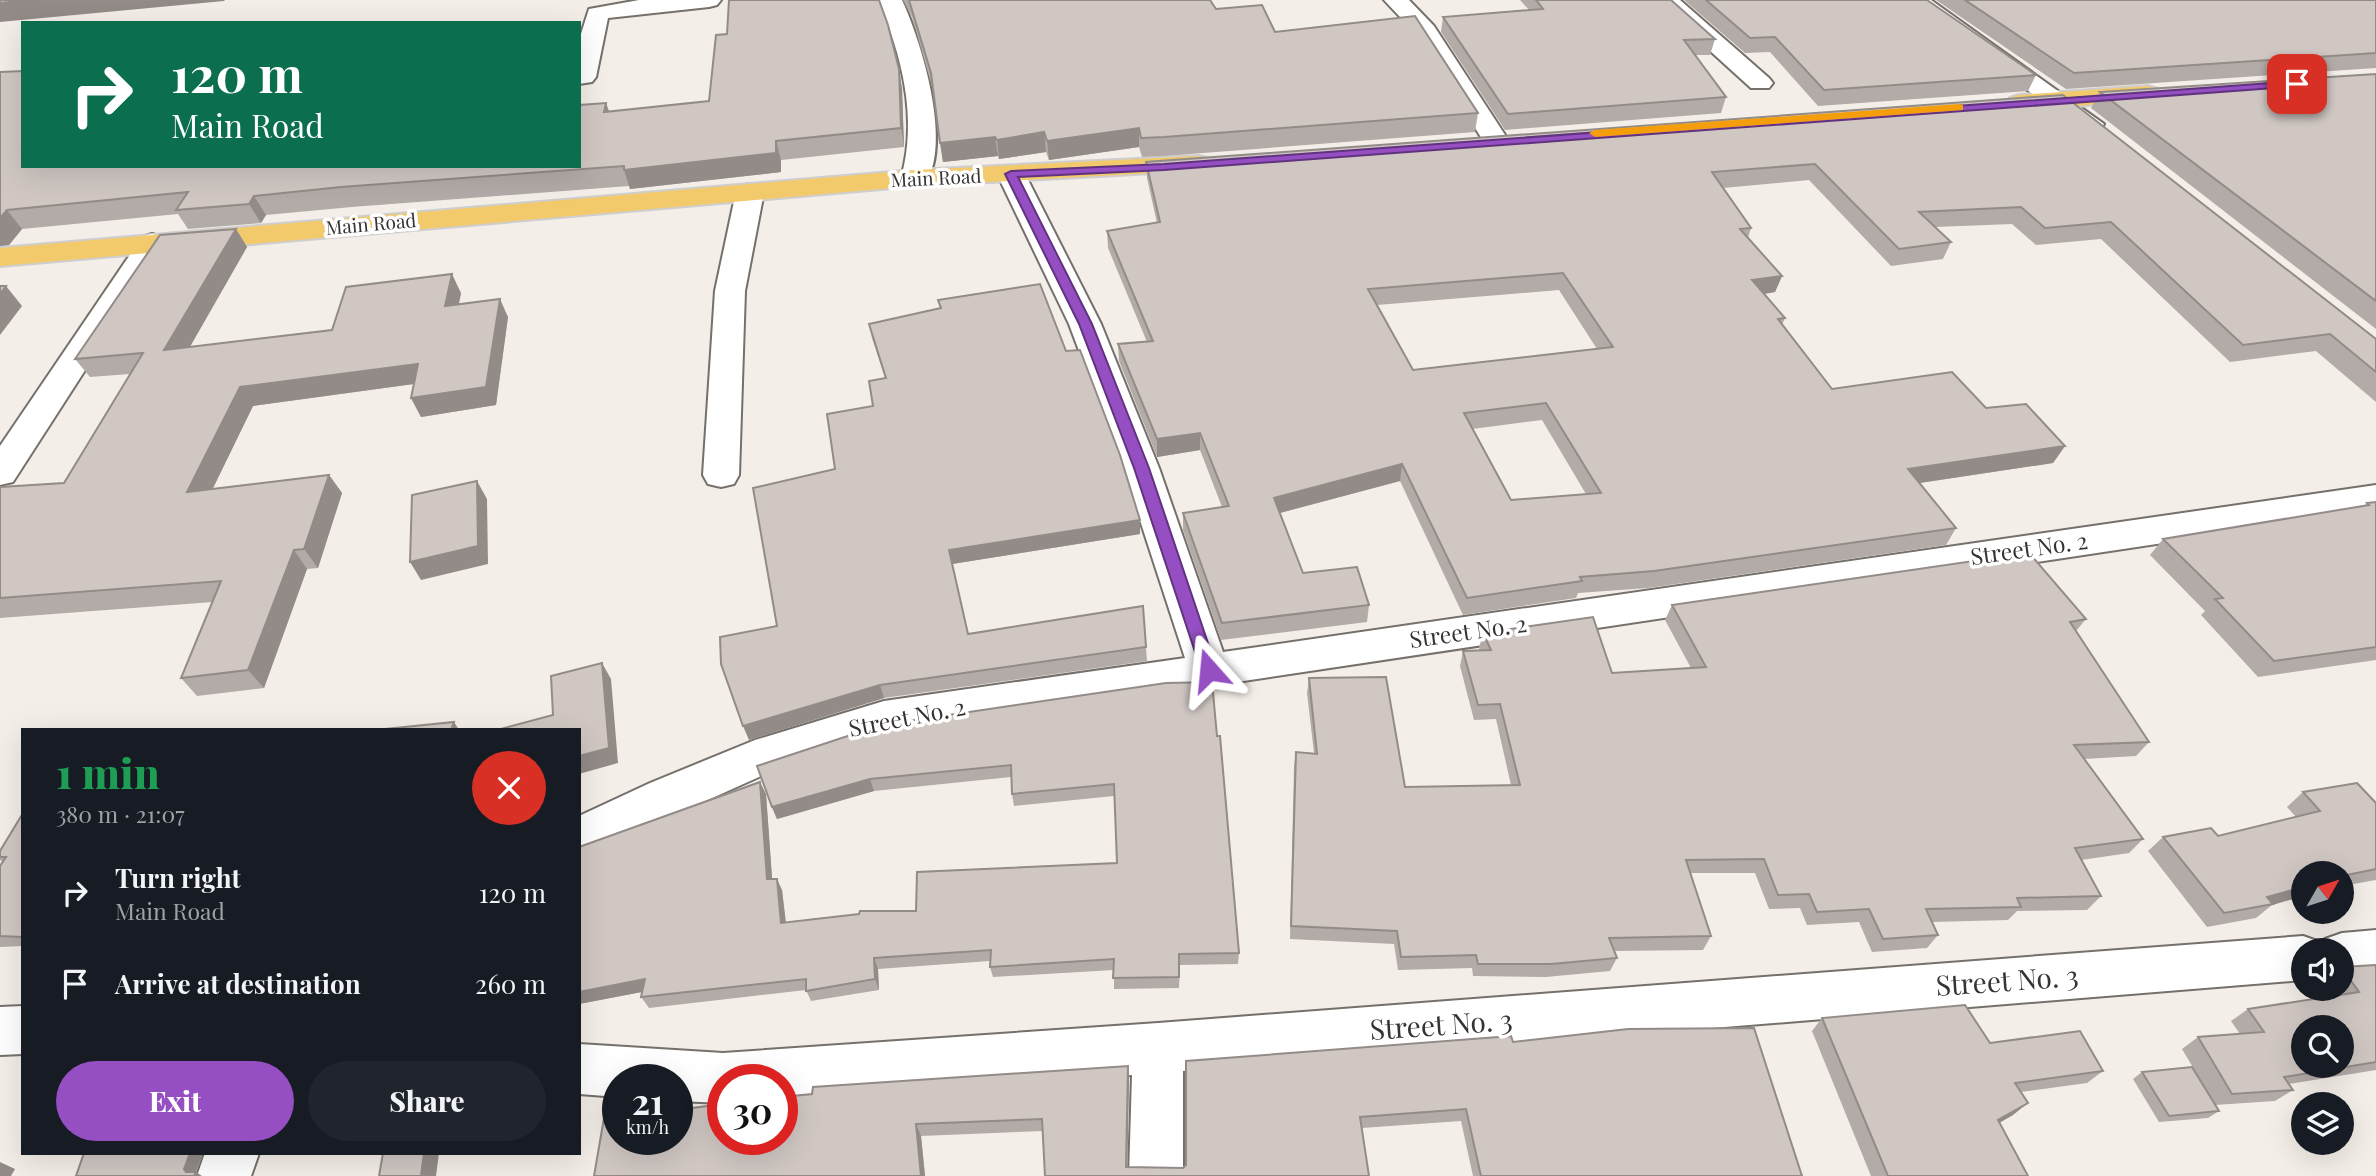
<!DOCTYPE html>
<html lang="en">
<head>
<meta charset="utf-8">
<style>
	:root { --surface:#171b24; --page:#20242c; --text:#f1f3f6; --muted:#9ea1a6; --accent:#954fc3 }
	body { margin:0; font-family:"Playfair Display",serif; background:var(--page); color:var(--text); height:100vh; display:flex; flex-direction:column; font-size:26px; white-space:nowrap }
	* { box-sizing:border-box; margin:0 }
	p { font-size:23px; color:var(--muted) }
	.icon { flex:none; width:38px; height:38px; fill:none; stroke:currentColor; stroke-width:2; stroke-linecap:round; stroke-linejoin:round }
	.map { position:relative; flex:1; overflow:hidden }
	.details { position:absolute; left:21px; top:728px; width:560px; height:427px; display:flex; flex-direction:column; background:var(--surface); border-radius:0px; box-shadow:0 7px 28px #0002 }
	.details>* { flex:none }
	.banner { position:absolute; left:21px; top:21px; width:560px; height:147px; border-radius:0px; box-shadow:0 7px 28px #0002; background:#0b6e4f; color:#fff; overflow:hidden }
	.needle { width:46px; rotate:51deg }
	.fabs { position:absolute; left:2291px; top:861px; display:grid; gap:14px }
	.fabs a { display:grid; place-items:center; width:63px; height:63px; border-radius:50%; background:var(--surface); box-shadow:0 7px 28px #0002; font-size:35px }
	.speed { position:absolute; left:602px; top:1064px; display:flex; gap:14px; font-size:35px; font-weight:700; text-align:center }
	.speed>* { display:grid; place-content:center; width:91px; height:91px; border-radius:50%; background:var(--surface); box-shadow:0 7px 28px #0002; line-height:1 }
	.speed small { font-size:18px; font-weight:400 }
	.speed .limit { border:10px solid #d22; background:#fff; color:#111 }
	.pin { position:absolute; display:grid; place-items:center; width:60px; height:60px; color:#fff; margin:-30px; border-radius:14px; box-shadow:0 4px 10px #0006 }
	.me { position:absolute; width:77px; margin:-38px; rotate:342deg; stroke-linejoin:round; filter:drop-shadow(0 0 5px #0008) }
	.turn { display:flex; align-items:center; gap:24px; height:147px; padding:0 35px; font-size:32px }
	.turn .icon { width:91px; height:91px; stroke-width:2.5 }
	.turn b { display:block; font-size:49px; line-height:60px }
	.round { display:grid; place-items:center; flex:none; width:74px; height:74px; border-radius:37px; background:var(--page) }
	.head { display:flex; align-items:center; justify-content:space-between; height:119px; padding:0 35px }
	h1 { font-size:42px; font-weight:800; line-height:52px; color:#1e9e55 }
	.action { display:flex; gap:14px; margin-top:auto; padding:14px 35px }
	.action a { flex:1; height:80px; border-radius:42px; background:var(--accent); color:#fff; font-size:28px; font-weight:800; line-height:80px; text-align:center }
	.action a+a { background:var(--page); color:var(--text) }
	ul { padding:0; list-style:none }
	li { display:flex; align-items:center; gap:21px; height:91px; padding:0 35px }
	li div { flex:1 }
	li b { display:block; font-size:26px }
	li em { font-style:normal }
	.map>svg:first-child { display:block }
</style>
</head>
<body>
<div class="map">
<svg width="2376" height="1176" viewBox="0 0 2376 1176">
	<rect width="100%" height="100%" fill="#f4eee8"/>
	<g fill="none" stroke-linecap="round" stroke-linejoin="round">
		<g stroke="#75706a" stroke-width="4">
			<g id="minor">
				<path d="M639,0H721L717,5L709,7L608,18L596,77L592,82L579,84V40L589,9Z"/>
				<path d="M878,0H902C921,41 953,143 925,184H905L901,178C918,119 902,55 878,0Z"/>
				<path d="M1384,0H1409L1434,26L1509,141L1505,147H1487L1417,35Z"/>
				<path d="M1654,0H1680L1769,78L1773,83L1769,88H1751Z"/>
				<path d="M1904,0H1931L2104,124L2100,130H2082Z"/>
				<path d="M1011,166L1021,168L1025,174L1101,324L1159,468L1223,652L2376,485V511L884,735L781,767L579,858V816L650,783L755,740L884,701L1185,658L1123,468L1069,324L997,174L1001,168Z"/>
				<path d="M750,184L760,186L764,192L745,291L739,475L734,484L721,487L708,484L703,475L715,291L736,192L740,186Z"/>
				<path d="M152,234L162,237L167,243L13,482L0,485V446L142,237Z"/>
				<path d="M2376,930V974L2342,977V950H2303V980L1183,1071V1176H1129L1132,1075L782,1099V1080H723V1103L677,1101V1080H618V1097L579,1094V1044L723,1053L1158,1023L2303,936L2320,942L2322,946L2325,939L2342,933Z"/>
				<path d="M23,1006V1054L0,1055V1007Z"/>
				<path d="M205,1153H259L251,1176H197Z"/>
			</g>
		</g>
		<g stroke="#cfcece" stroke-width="4">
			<g id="major">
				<path d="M2148,86L2157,89L2161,94L2157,99L2019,111L2010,108L2006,103L2010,98L2019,95Z"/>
				<path d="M1198,156L1208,158L1212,164L1208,170L915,186L0,266V248L915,170Z"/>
			</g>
		</g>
		<use href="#minor" fill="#fff" fill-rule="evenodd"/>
		<use href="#major" fill="#f2ca6b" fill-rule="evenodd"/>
	</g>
	<g fill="#b3aba8" fill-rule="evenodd">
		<path d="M903,0H1210L1216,9L1478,113L1475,132L1164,156L1142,157L1139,147L1049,160L1046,152L999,159L998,156L943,162L933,90L912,17Z"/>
		<path d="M1520,0H1671L1715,39L1710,55H1695L1726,97L1721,113L1505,130L1441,32L1443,17L1529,10Z"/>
		<path d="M1684,0H1927L2036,75L2028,91L1818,106L1770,52L1745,53Z"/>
		<path d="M1936,0H2376V68L2066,89Z"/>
		<path d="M0,72L23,166L609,112L902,88L904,147L781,160V172L630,189L629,186L352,207L266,215L261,223L188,229L178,214L22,229L9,245L0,246Z"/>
		<path d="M2376,74V329L2091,108L2100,92Z"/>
		<path d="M2063,95L2376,339V402L2316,351L2230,362L2101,239L2036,245L2012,224L1935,227L1951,242L1943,259L1891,266L1809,180L1723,188L1751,228L1748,238L1782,276L1775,292L1764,294L1785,318L1782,325L1832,389L1986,408L2065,446L2053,463L1920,483L1956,528L1946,545L1648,588L1578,593L1576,598L1463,615L1400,481L1280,513L1303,573L1369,605L1367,622L1221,640L1183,530V513L1222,507L1200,450L1157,457L1119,361L1118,344L1147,342L1108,248L1107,231L1157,223L1147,178L1146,162ZM1559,290L1597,349L1413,370L1377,305ZM1542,420L1586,494L1511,500L1472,429Z"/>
		<path d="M236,229L247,247L190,347L332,330L461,293L459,304L508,317L496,405L421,417L411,398L414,384L253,406L212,489L329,475L342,493L318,568L307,569L264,688L197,696L181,678L213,602L0,618V487L64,483L130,374L90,377L75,359Z"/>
		<path d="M938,300L1066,351L1140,534L952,564L968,634L1143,606L1147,661L884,698L749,740L777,626L835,469L873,406L885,378L872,338L869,324L940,308Z"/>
		<path d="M2376,502V660L2258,677L2201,615L2205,611L2150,555L2163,539L2364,506L2367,503Z"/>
		<path d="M1982,563L2086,619L2076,631L2149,742L2136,756L2084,759L2143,839L2129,853L2081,860L2101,896L2087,910L2017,911L2008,920L1932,922L1938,935L1927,948L1872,952L1859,922L1807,925L1800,908L1769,909L1755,873H1691L1711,936L1703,950L1614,951L1617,958L1610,971L1546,977L1473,976L1472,968L1398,970L1394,944L1290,939L1294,767L1296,752L1314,753L1307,693L1309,678L1405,787L1511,785L1496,719L1474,720L1460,666L1463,651H1480L1479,648L1483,633L1612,673L1691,668L1665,620L1672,605Z"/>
		<path d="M1166,683L1239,953L1238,964L1180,965L1179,988L1114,989V970L993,977L990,967V961L878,969L879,990L811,1001L806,990L649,1008L641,997L642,992L579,1004L766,794L772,879L782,890L786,923L916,911L1117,863L1114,796L1014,806L1012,794L1011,777L874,791L777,819L772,807Z"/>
		<path d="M2303,792L2376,803V880L2342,886V873H2303V896L2272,905L2256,918L2207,927L2148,851L2163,837L2218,836L2296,817L2287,807Z"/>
		<path d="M23,813V946L0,947V866L3,862L0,860V851Z"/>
		<path d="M2376,965V1070L2289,1084L2293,1090L2275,1101L2215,1105L2219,1111L2208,1118L2159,1122L2133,1079L2142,1072L2207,1091L2182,1049L2198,1037L2240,1034L2231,1021L2248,1009L2335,996L2330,989H2342V967Z"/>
		<path d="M1822,1018L1990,1043L2103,1071L2087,1083L2021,1092L2013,1115L1999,1123L2028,1176H1871L1812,1031Z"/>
		<path d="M1513,1042L1802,1176H1473L1461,1121L1362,1128L1369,1176H1045L1043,1131L921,1136L925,1176H594L1128,1066L1129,1078L1127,1167L1183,1168Z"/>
	</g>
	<g fill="#928b88">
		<path d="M29,0H225L224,1L0,22V3Z"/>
		<path d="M899,69L902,88L904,147L901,128Z"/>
		<path d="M606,103L613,122L604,112Z"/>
		<path d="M1139,128V147L1049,160L1047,141Z"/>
		<path d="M1044,132L1046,152L999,159L997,140Z"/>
		<path d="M995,137L998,156L943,162L940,143Z"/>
		<path d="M776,141L781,160V172L630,189L624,170Z"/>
		<path d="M254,196L266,215L261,223L249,204Z"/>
		<path d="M7,210L22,229L9,245L0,246V218Z"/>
		<path d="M236,229L247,247L177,369L164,350Z"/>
		<path d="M452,274L461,293L454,325L445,306Z"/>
		<path d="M1782,276L1775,292L1745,297L1752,280Z"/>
		<path d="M6,286L22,306L0,335V294Z"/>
		<path d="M500,299L508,317L496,405L421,417L411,398Z"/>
		<path d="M418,364L428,382L253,406L202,511L187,492L240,387Z"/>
		<path d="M1200,433V450L1157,457V439Z"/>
		<path d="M2065,446L2053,463L1899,486L1908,469Z"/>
		<path d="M1402,464L1400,481L1272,515L1274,498Z"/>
		<path d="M329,475L342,493L318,568L304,549Z"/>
		<path d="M477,481L487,499L488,564L421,580L410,562Z"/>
		<path d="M1140,520V534L952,564L949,550Z"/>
		<path d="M294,550L307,569L264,688L248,670Z"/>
		<path d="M602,663L611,679L618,763L579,774V756Z"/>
		<path d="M880,685L884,698L749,740L743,726Z"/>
		<path d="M454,722L459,730H451Z"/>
		<path d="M870,779L874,791L777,819L772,807Z"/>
		<path d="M760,782L766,794L773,891L767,879Z"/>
		<path d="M777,879L782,890L787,934L781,923Z"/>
		<path d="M2303,887V896L2272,905L2273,904L2267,897Z"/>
		<path d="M874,958L878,969L879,990L875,979Z"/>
		<path d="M645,979L652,990L579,1004V992Z"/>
		<path d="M1128,1066L1129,1078L1127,1176L1126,1167Z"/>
		<path d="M2028,1103L2013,1115L1983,1132L1998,1120Z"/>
		<path d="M916,1124L921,1136L925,1176H921Z"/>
		<path d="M190,1153H203L196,1172L202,1176H193L186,1172L184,1169Z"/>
		<path d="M424,1153H439L436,1176H421Z"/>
		<path d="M0,1162L15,1169L11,1176H0Z"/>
	</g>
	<g fill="#d0c7c3" stroke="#928b88" stroke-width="2" fill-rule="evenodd">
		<path d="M0,0H29L0,3Z"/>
		<path d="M729,0H879L888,25L899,69L901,128L776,141V153L624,170V166L341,187L254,196L249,204L176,210L188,192L7,210L0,218V72L23,71V166H579V105L606,103L604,112L709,101L716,35L727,34Z"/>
		<path d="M909,0H1210L1216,9L1262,5L1275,32L1415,16L1478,113L1164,137L1141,138L1139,128L1047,141L1044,132L997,140L995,137L940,143L931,73Z"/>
		<path d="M1536,0H1671L1715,39L1684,40L1726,97L1508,114L1443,17L1543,9Z"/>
		<path d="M1706,0H1927L2036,75L1824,90L1775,37L1750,38Z"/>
		<path d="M1965,0H2376V53L2074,73Z"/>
		<path d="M2376,74V301L2100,92Z"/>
		<path d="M2063,95L2376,339V372L2330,334L2243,345L2111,222L2045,228L2021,207L1919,212L1951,242L1899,249L1815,164L1712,172L1751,228L1740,229L1782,276L1752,280L1785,318L1778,319L1832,389L1952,372L1986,408L2026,404L2065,446L1908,469L1956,528L1654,571L1580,577L1582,581L1467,598L1402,464L1274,498L1303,573L1357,567L1369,605L1222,623L1183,513L1229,506L1200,433L1157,439L1118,344L1153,341L1107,231L1160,222L1146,162ZM1563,273L1613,347L1413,370L1368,289ZM1546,403L1601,493L1511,500L1464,413Z"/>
		<path d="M236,229L164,350L332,330L346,287L452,274L445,306L500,299L486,387L411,398L418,364L240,387L187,492L329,475L304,549L294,550L248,670L181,678L221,581L0,598V487L64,483L143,353L75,359L160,235Z"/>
		<path d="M1040,284L1066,351L1080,350L1120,455L1140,520L949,550L968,634L1143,606L1146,647L880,685L743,726L721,664L720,637L777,626L753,488L835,469L827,414L873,406L869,381L886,378L869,324L941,308L938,300Z"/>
		<path d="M0,286H6L0,294Z"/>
		<path d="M477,481L478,546L410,562L412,495Z"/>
		<path d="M2376,502V647L2274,661L2215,599L2223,598L2163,539L2369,505L2367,503Z"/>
		<path d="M2031,555L2086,619L2070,622L2149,742L2074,745L2143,839L2075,848L2101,896L2017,898L2021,907L1926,909L1938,935L1883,939L1869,909L1817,912L1809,894L1778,895L1764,859L1686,860L1711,936L1609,938L1617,958L1551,964H1478L1476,955L1401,957L1397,931L1291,926L1296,752L1317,754L1309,678L1386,677L1405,787L1520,785L1500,704L1478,705L1463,651L1491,650L1483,633L1593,617L1612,673L1706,667L1672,605L1980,560L1982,563Z"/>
		<path d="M602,663L609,748L579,756V730H497L553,715L551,676Z"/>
		<path d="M1212,682L1217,736H1220L1239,953L1179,954V977L1113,978L1114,959L990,967L991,950L874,958L875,979L806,991V979L641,997L645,979L579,992V847L760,782L767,879H777L781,923L859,914L860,911H916L917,872L1117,863L1114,784L1012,794L1011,765L870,779L772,807L757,766L881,725L1166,683Z"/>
		<path d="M454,722L451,730H375Z"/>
		<path d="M2357,783L2376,803V869L2342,876V873H2303V887L2267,897L2273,904L2224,913L2163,837L2211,828L2218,836L2320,811L2303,792Z"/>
		<path d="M23,813V937L0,936V866L6,857H0V851Z"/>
		<path d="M2376,965V1062L2284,1077L2293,1090L2232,1094L2198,1037L2264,1032L2248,1009L2359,992L2342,968V967ZM2303,1027H2342V1066H2303Z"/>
		<path d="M1965,1005L1990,1043L2080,1031L2103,1071L2015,1083L2028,1103L1998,1120L2028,1176H1888L1822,1018Z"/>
		<path d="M1754,1028L1802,1176H1481L1466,1109L1360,1117L1369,1176H1045L1042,1119L916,1124L921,1176H594L604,1118L618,1117V1139H677V1110L723,1104V1139H782V1097L812,1094L813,1087L1128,1066L1126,1167L1183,1168L1186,1165V1061L1511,1036L1513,1042L1628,1029Z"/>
		<path d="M2192,1067L2219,1111L2169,1116L2142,1072Z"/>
		<path d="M84,1153H190L184,1169L186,1172H196L194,1176H76Z"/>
		<path d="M383,1153H424L421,1176H379Z"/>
	</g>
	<path fill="#954fc3" stroke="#61337f" stroke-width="2" d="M2297,81L2302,84L2301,86L1164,170L1018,177L1092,324L1149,468L1217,670L1209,677L1201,670L1134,468L1079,324L1005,174L1011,171L1164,164Z"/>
	<path fill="#f59e0b" d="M1959,104L1963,105V110L1595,137L1589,133L1595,130Z"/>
	<g text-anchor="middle" stroke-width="7" stroke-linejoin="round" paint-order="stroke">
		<g font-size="19" fill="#363331" stroke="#fff">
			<text transform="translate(936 178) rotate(-3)" y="7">Main Road</text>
			<text transform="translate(371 224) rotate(-5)" y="7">Main Road</text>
		</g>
		<g font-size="23" fill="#363331" stroke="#fff">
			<text transform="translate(2029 549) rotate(-8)" y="8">Street No. 2</text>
			<text transform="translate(1468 632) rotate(-8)" y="8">Street No. 2</text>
			<text transform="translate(907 718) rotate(-11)" y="8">Street No. 2</text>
		</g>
		<g font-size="28" fill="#363331" stroke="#fff">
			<text transform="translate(2007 981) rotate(-4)" y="10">Street No. 3</text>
			<text transform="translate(1441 1025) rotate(-4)" y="10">Street No. 3</text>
		</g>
	</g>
</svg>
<div class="fabs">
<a><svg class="needle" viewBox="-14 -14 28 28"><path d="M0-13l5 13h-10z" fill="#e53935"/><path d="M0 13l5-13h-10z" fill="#9ea1a6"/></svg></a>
<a><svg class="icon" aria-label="sound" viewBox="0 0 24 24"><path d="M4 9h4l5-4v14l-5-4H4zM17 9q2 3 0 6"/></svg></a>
<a><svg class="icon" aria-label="search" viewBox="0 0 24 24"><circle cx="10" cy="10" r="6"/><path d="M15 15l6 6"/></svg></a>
<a><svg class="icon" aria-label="layers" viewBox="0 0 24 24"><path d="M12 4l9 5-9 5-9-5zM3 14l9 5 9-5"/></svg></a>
</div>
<div class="speed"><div>21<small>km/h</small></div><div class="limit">30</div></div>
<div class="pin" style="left:2297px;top:84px;background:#d93025"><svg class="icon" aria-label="arrive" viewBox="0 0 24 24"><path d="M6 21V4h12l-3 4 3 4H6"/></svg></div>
<svg class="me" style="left:1209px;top:670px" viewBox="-20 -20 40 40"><path d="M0-17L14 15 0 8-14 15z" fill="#954fc3" stroke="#fff" stroke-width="4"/></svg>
<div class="banner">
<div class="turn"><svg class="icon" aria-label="right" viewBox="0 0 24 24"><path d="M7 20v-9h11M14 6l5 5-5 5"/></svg><div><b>120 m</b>Main Road</div></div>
</div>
<section class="details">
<div class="head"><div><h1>1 min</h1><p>380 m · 21:07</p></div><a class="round" style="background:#d93025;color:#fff"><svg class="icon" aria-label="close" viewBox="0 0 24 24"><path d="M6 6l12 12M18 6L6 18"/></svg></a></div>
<ul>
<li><svg class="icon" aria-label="right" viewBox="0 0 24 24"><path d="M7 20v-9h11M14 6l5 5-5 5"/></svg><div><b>Turn right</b><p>Main Road</p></div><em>120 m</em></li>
<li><svg class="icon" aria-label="arrive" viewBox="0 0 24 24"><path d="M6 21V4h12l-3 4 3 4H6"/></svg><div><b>Arrive at destination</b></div><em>260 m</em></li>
</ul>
<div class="action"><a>Exit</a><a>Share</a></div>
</section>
</div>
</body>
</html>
